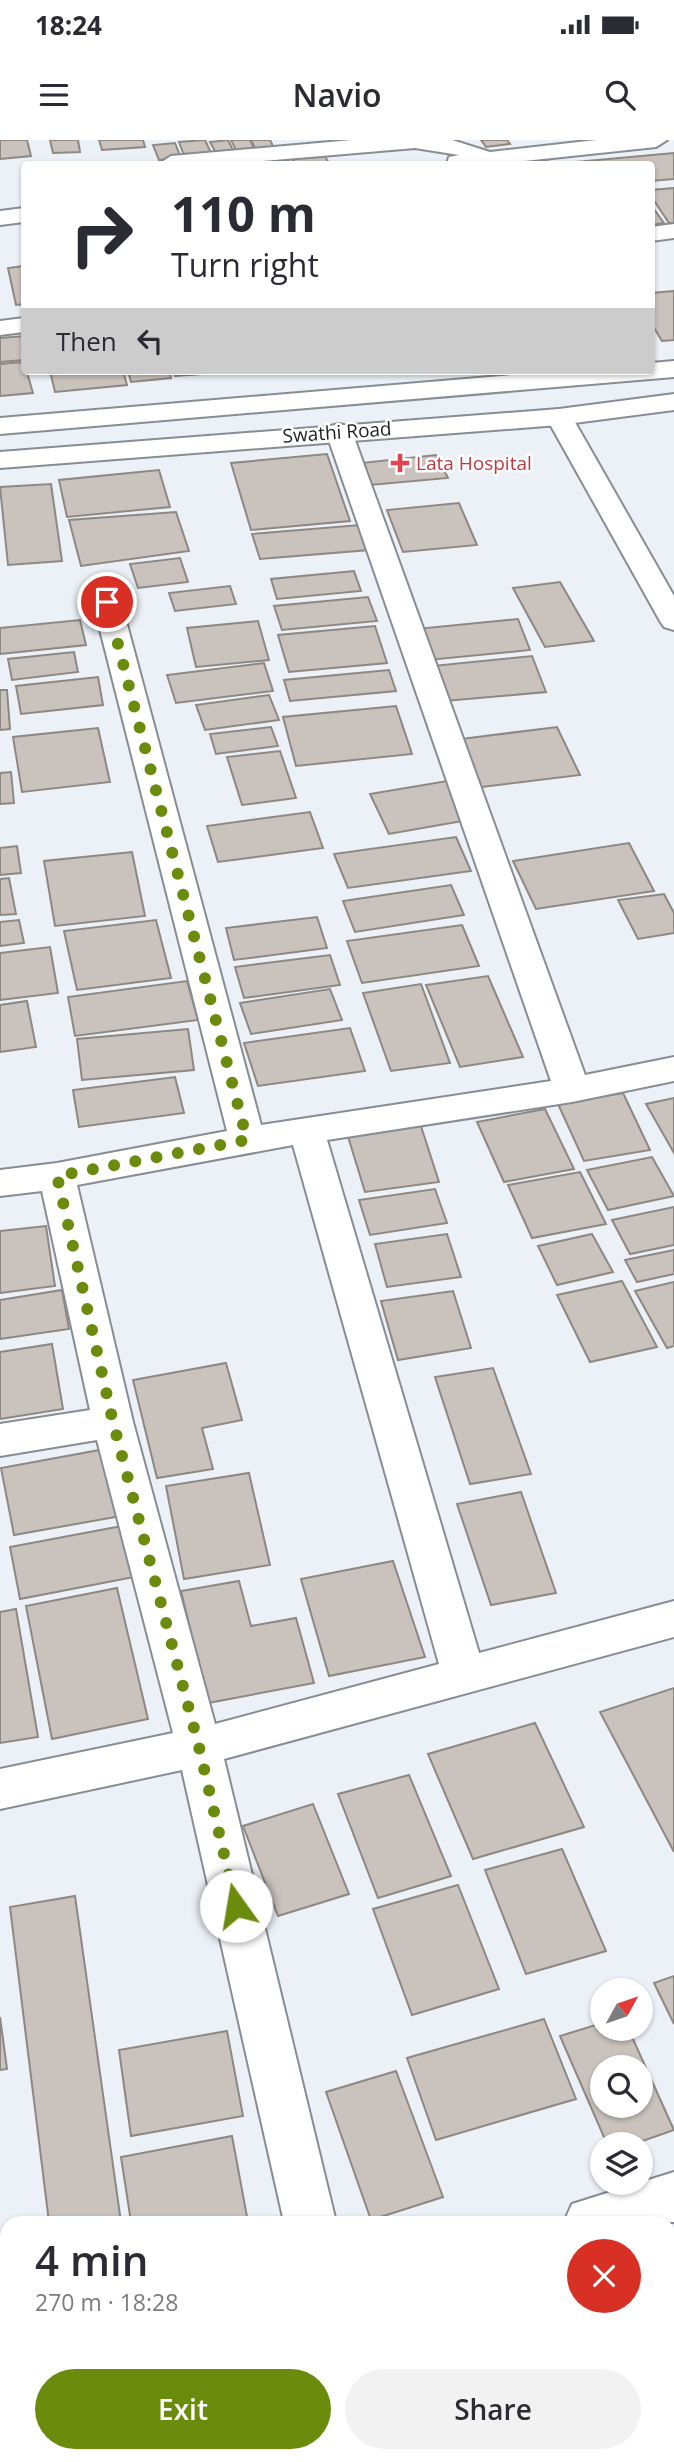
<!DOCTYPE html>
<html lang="en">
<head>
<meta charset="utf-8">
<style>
	:root { --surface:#fff; --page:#f2f2f3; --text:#2b2b33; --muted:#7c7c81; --accent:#6b8b0d }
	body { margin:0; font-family:"Open Sans",sans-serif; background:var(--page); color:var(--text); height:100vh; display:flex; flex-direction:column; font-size:26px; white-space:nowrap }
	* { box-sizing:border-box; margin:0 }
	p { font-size:23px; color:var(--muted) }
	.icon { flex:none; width:38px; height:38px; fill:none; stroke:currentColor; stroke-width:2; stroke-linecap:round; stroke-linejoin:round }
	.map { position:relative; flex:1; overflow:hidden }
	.sheet { position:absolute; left:0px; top:2076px; width:676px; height:247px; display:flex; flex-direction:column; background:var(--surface); border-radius:21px 21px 0 0; box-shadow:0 2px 5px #0004 }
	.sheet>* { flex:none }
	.hud { position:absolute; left:21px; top:21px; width:634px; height:214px; border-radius:7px; box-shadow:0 2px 5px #0004; background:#fff; color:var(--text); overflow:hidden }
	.needle { width:46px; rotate:50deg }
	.tools { position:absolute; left:590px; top:1838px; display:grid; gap:14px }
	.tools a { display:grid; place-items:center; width:63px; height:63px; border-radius:50%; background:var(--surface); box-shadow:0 2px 5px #0004; font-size:35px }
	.pin { position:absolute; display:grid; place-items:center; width:60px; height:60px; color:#fff; margin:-30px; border:4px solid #fff; border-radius:50%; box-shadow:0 2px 7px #0007 }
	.me { position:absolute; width:77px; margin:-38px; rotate:347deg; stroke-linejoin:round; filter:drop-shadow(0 0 5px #0008) }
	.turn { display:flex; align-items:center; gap:24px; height:147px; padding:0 35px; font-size:32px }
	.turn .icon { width:91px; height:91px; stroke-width:2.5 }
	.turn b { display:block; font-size:49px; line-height:60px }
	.then { display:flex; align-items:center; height:66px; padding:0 35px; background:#0003; gap:14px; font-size:26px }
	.round { display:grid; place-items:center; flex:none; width:74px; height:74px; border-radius:37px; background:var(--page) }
	.overview { display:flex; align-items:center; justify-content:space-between; height:119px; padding:0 35px }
	h1 { font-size:42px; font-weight:600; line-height:52px }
	.button { display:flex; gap:14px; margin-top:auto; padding:14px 35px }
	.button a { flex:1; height:80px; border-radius:42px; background:var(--accent); color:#fff; font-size:28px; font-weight:600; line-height:80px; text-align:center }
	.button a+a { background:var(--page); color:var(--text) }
	.status { display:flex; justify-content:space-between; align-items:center; height:49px; padding:0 35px; background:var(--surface); direction:ltr }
	.status svg { height:19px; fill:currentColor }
	header { display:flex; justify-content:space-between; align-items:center; height:91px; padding:0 35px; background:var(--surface); font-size:32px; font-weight:600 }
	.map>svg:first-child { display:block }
</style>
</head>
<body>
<div class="status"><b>18:24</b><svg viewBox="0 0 49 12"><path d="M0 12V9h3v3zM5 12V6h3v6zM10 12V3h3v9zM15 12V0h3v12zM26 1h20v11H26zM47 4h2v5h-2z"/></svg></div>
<header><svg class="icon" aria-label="menu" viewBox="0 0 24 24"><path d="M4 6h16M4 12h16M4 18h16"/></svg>Navio<svg class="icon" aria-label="search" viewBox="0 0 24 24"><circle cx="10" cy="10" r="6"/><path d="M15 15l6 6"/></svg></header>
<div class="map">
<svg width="674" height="2322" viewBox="0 0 674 2322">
	<rect width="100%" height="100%" fill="#ebf1f7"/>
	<g fill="#c9c2bd" stroke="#8e8883" stroke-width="2" fill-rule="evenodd">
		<path d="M0,0H27L31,16L0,19Z"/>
		<path d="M50,0H78L80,12L53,13Z"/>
		<path d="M99,0H143L145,7L102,10Z"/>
		<path d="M205,0L212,15L185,18L179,2Z"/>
		<path d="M228,0L234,12L216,13L210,2Z"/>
		<path d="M231,0H250L255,10L237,12Z"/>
		<path d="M251,0H270L274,8L256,10Z"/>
		<path d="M481,0H507L510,4L486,7Z"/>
		<path d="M175,3L181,18L159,20L153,5Z"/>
		<path d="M322,12L329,23L296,24L290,16Z"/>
		<path d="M674,13V39L651,41V24H577L575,22Z"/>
		<path d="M285,16L290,24H258L254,19Z"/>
		<path d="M544,16L549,24H504L501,19Z"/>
		<path d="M674,48V83H669L651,56V50Z"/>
		<path d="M651,65L664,83L651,85Z"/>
		<path d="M24,126V164L16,165L8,128Z"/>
		<path d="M674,151V200L662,201L651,183V153Z"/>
		<path d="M24,196V220L0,222V198Z"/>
		<path d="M24,222L33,253L0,256V224Z"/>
		<path d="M50,231H123L127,245L55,252Z"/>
		<path d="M128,231H169L171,238L131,242Z"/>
		<path d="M173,231H214L215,233L175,236Z"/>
		<path d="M327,314L350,381L251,390L231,323Z"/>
		<path d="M436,315L448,338L370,345L361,323Z"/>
		<path d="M159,330L170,367L67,377L59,340Z"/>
		<path d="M51,344L62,421L8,425L0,347Z"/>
		<path d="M459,363L477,405L403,412L387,370Z"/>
		<path d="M176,372L189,411L81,426L69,380Z"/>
		<path d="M360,385L369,410L260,419L252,394Z"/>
		<path d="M180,418L188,442L138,448L130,424Z"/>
		<path d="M354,431L361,451L277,459L271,439Z"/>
		<path d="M560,442L594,501L545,507L513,448Z"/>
		<path d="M230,446L236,464L175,471L169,453Z"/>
		<path d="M368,457L377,481L282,490L274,466Z"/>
		<path d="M518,479L530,510L428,520L416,489Z"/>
		<path d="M80,480L86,505L0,514V488Z"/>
		<path d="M258,481L269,520L196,527L187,488Z"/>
		<path d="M375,486L387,523L289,532L278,495Z"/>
		<path d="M74,512L78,532L12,540L8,519Z"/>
		<path d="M532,516L546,552L445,561L432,526Z"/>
		<path d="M264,523L273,551L176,563L167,535Z"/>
		<path d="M389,530L396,551L290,561L284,540Z"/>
		<path d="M98,537L103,565L21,574L16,546Z"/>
		<path d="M0,550H7L10,589L0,590Z"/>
		<path d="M269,555L279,580L205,590L196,565Z"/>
		<path d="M396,566L412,614L296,626L283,577Z"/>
		<path d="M271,587L278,606L216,614L210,594Z"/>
		<path d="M557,587L580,635L474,648L453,600Z"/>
		<path d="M98,588L110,642L22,652L13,597Z"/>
		<path d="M280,611L296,658L242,665L227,617Z"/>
		<path d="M11,632L14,663L0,664V633Z"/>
		<path d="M447,641L468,680L389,694L370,654Z"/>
		<path d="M310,672L323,708L218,722L207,686Z"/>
		<path d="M456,697L471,731L348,748L334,714Z"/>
		<path d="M629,703L654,751L536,769L513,721Z"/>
		<path d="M17,706L21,733L0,735V708Z"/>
		<path d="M132,712L145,776L55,786L44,721Z"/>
		<path d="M9,738L16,774L0,775V739Z"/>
		<path d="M451,745L464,775L355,792L343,761Z"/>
		<path d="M664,754L674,773V793L638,799L618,760Z"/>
		<path d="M317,777L327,808L234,820L226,788Z"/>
		<path d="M19,780L24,803L0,806V782Z"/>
		<path d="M156,780L171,838L77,850L64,791Z"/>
		<path d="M462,785L479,826L362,843L347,801Z"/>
		<path d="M50,807L58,853L0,860V813Z"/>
		<path d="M330,815L340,845L244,858L235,827Z"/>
		<path d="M488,836L523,917L460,927L426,845Z"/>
		<path d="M187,841L198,880L75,896L68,857Z"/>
		<path d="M421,844L450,923L391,931L363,853Z"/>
		<path d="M330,849L342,880L251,894L240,863Z"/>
		<path d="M27,861L36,907L0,912V865Z"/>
		<path d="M350,888L365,931L258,946L244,903Z"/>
		<path d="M188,889L194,930L82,940L77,899Z"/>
		<path d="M175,937L184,973L79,987L73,950Z"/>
		<path d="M623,953L650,1010L584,1021L558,964Z"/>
		<path d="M674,958V1013L646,964Z"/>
		<path d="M545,969L574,1029L504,1042L477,982Z"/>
		<path d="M419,980L439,1042L365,1052L346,990Z"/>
		<path d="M652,1017L674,1056L608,1070L587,1030Z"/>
		<path d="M580,1032L606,1084L532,1098L508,1045Z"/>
		<path d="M435,1049L447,1083L370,1095L359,1060Z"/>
		<path d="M674,1067V1105L630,1114L612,1080Z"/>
		<path d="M46,1086L55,1146L0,1153V1091Z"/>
		<path d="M447,1094L461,1137L387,1147L375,1104Z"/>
		<path d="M592,1094L613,1132L557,1145L538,1106Z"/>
		<path d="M674,1110V1134L637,1142L625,1120Z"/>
		<path d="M622,1141L657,1207L590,1222L557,1155Z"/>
		<path d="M674,1142V1206L667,1208L635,1151Z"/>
		<path d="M62,1150L69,1189L0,1199V1160Z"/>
		<path d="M453,1151L471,1208L398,1220L381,1161Z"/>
		<path d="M52,1204L63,1269L0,1279V1212Z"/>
		<path d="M226,1223L242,1280L202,1288L213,1329L157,1338L133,1240Z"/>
		<path d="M493,1228L531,1334L470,1344L435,1237Z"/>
		<path d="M105,1309L121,1376L14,1395L1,1328Z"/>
		<path d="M249,1333L270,1425L184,1439L166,1346Z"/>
		<path d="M521,1352L556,1453L491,1465L457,1364Z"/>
		<path d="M122,1386L134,1437L20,1459L10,1407Z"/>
		<path d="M393,1421L425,1517L329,1536L301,1439Z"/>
		<path d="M239,1441L251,1486L296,1478L314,1543L208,1563L181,1451Z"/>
		<path d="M117,1448L148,1579L52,1599L26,1466Z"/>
		<path d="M16,1469L38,1597L0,1603V1472Z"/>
		<path d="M674,1548V1712L600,1572Z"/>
		<path d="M535,1583L584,1687L473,1719L428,1614Z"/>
		<path d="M409,1635L451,1736L378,1758L338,1654Z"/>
		<path d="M313,1664L349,1754L278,1776L243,1686Z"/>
		<path d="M562,1709L606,1811L526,1834L485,1730Z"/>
		<path d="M458,1745L499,1849L412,1875L373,1769Z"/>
		<path d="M75,1756L121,2082H49L10,1767Z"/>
		<path d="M674,1836V1884L654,1843Z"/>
		<path d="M0,1877L7,1929L0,1930Z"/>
		<path d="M544,1879L576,1959L436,2000L407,1918Z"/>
		<path d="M602,1883V1888H628L674,1990L634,2004H607L560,1896ZM602,1927H640V1965H602Z"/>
		<path d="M227,1891L243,1976L131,1996L119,1910Z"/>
		<path d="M396,1931L443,2057L371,2080L326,1952Z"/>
		<path d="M232,1996L248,2082H131L121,2017Z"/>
		<path d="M7,2281V2315H29L30,2322H0V2283Z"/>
		<path d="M674,2294V2322H669L666,2315H668V2296Z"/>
		<path d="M176,2315H311L313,2322H177Z"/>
	</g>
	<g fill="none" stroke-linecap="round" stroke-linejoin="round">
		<g stroke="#878d92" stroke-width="4">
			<g id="street">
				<path d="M352,0H452L490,12L596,0H667L656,7L495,24H447L449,17L459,15L415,8L229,24L160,23L171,16Z"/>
				<path d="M24,68V82L0,85V71Z"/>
				<path d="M674,84V98L651,101V87Z"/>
				<path d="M24,178V192L0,195V181Z"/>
				<path d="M559,269L568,271L572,277L674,456V490L664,487L660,481L546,277L550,271Z"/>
				<path d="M339,284L348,286L352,292L585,935L674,917V941L572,962L327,1000L479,1513L674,1461V1497L224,1619L336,2082H284L182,1630L0,1669V1629L173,1593L97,1300L0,1316V1284L90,1270L42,1051L0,1056V1030L57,1023L227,991L93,462L97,456L107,453L117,456L121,462L261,985L551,941L326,292L330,286ZM293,1005L439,1524L215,1584L133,1282L77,1045Z"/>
				<path d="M674,2032V2082H564L572,2064Z"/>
				<path d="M7,2206V2260L0,2262V2208Z"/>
				<path d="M338,2315H392L394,2322H340Z"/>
			</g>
		</g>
		<g stroke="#878d92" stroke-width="4">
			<g id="secondary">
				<path d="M674,221V237L0,294V278L560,231H651V223Z"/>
				<path d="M674,254V270L559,285L0,328V312L559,269Z"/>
			</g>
		</g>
		<use href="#street" fill="#fff" fill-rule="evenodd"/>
		<use href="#secondary" fill="#fff" fill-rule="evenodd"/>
	</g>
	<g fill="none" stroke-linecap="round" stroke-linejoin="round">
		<path stroke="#6b8b0d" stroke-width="12" stroke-dasharray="0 21.6" d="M107,462L247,1000L57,1036L113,1282L199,1607L236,1766"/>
	</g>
	<path fill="#e0444e" stroke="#fff" stroke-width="2.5" d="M396.5 312.5h7v7h7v7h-7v7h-7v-7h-7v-7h7z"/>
	<g text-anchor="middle" stroke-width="5" stroke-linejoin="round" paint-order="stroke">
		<g font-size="19" fill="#1c1f21" stroke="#fff">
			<text transform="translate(337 292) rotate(-4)" y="7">Swathi Road</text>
		</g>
		<g font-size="19" fill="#be3a42" stroke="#fff" text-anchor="start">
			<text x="416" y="330">Lata Hospital</text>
		</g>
	</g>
</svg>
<div class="tools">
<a><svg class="needle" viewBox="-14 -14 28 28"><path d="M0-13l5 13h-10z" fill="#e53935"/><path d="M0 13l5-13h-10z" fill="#7c7c81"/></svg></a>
<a><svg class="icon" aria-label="search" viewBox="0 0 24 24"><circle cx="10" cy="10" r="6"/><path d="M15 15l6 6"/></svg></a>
<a><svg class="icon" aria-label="layers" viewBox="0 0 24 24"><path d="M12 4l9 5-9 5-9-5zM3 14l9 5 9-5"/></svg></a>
</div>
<div class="pin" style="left:107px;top:462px;background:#d93025"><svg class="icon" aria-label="arrive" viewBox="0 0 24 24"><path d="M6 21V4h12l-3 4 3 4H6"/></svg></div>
<svg class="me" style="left:236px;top:1766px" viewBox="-20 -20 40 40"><circle r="19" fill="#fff"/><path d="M0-13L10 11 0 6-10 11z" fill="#6b8b0d"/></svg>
<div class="hud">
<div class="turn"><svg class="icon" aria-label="right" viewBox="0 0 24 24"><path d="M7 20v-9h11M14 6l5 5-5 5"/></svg><div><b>110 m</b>Turn right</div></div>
<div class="then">Then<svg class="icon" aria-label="left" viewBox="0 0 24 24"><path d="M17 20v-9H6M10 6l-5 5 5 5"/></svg></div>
</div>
<section class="sheet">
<div class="overview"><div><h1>4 min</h1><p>270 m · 18:28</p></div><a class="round" style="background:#d93025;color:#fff"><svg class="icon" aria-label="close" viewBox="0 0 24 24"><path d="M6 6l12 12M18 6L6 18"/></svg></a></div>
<div class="button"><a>Exit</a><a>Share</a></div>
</section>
</div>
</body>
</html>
